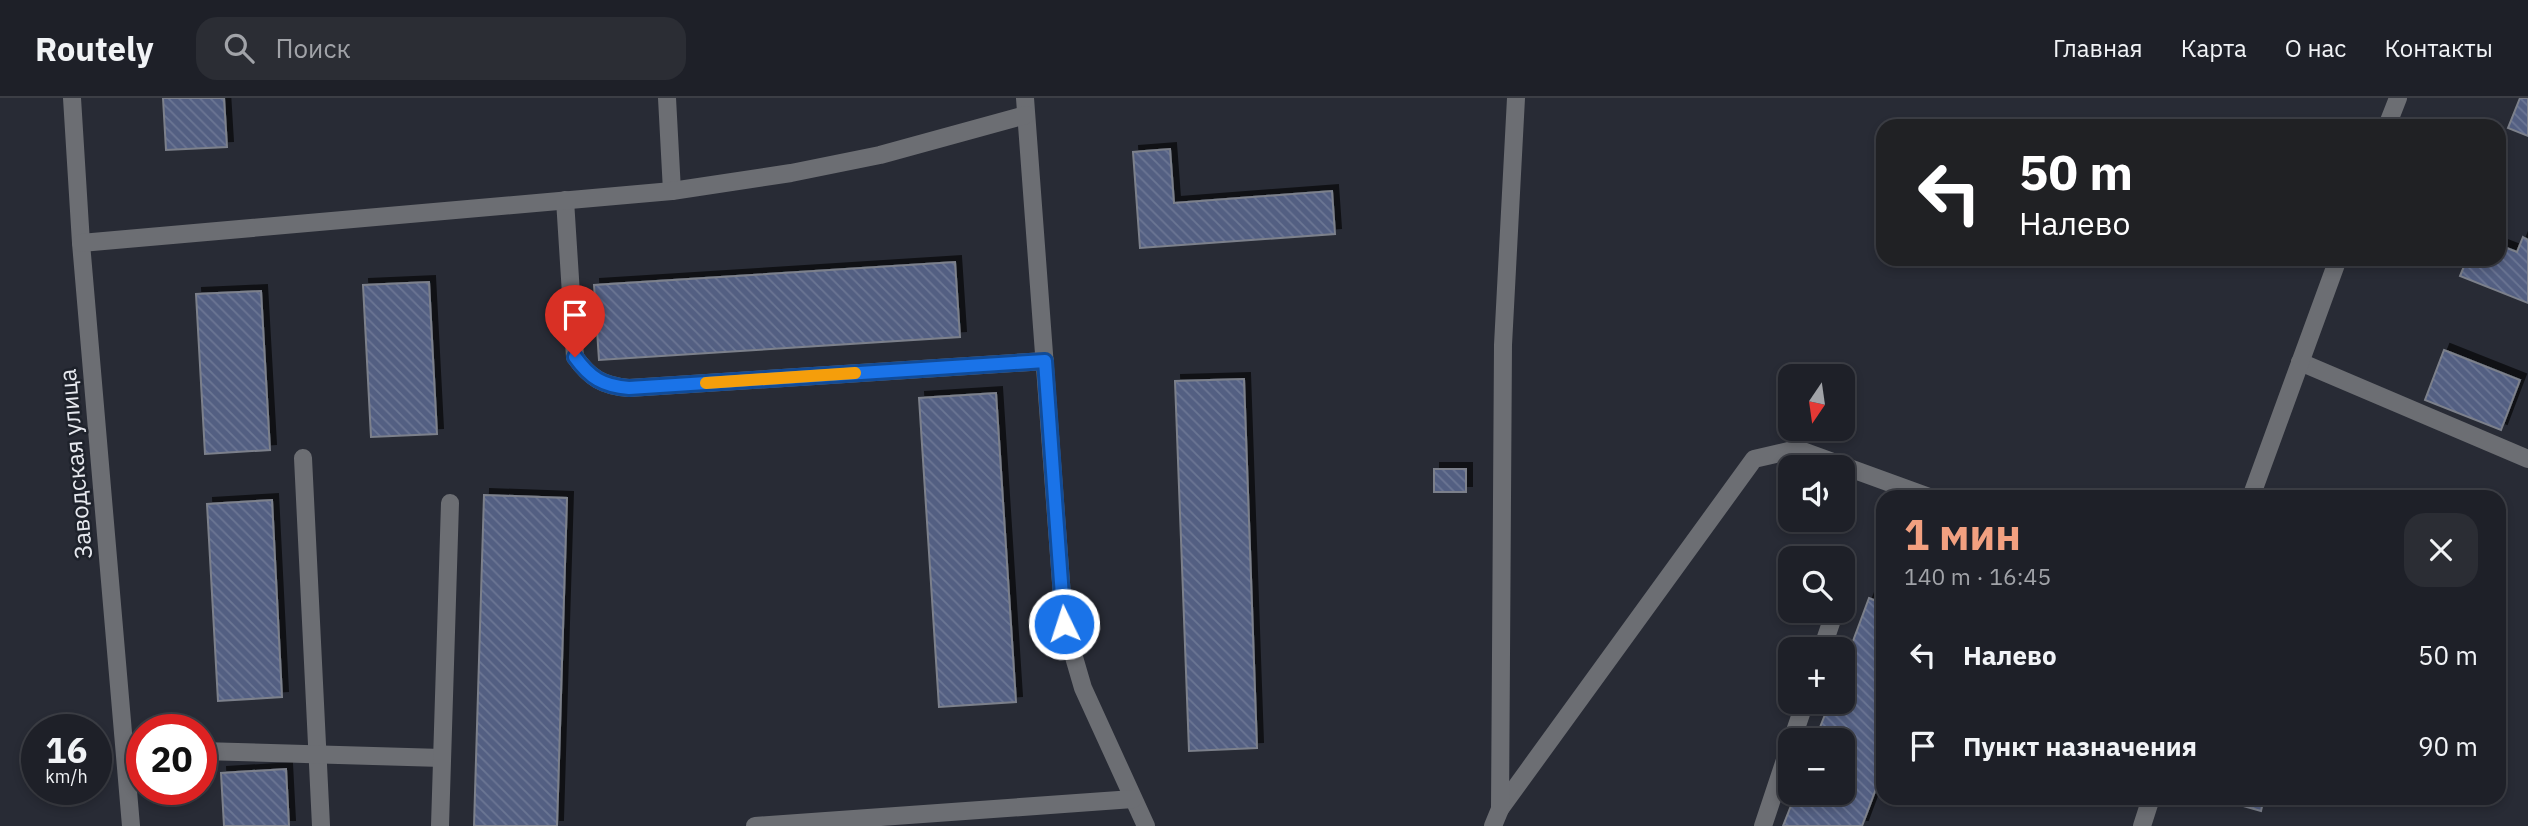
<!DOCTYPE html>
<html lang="ru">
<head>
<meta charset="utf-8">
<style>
	:root { --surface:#1e2028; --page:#2b2d34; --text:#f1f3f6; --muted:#a1a3a8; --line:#3c3e45; --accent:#f2a080 }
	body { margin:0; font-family:"IBM Plex Sans",sans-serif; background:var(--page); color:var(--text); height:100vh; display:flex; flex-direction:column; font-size:26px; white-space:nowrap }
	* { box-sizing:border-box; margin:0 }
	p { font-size:23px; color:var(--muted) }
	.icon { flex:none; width:38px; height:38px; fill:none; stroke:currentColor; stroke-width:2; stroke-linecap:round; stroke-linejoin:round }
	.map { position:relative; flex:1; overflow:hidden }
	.side { position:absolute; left:1876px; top:392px; width:630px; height:315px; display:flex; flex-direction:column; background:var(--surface); border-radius:21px; box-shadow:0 4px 10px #0003,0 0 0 2px var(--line) }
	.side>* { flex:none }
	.banner { position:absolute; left:1876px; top:21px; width:630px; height:147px; border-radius:21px; box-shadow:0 4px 10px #0003,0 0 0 2px var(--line); background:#202124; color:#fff; overflow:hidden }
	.needle { width:46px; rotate:193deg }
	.tools { position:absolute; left:1778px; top:266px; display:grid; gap:14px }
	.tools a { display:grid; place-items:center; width:77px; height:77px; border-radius:14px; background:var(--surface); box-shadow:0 4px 10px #0003,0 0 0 2px var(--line); font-size:35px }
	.speed { position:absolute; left:21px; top:616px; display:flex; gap:14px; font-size:35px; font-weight:700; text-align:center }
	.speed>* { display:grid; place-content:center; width:91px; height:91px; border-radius:50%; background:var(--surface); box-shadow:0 4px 10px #0003,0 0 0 2px var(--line); line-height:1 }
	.speed small { font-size:18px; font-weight:400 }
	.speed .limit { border:10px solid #d22; background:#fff; color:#111 }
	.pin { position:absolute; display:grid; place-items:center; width:60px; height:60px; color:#fff; margin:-72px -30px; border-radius:50% 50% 50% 0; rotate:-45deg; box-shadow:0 0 7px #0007 }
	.pin .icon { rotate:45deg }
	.me { position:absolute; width:77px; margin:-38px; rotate:356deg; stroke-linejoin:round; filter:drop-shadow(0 0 5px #0008) }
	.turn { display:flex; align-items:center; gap:24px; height:147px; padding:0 28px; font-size:32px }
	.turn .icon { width:91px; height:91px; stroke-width:2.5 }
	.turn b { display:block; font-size:49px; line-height:60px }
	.round { display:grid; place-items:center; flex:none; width:74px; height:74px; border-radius:21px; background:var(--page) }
	.headline { display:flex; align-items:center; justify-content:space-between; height:119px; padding:0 28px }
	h1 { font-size:42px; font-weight:700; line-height:52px; color:var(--accent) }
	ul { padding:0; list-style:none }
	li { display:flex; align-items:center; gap:21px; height:91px; padding:0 28px }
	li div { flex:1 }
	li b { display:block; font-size:26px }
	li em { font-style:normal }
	header { display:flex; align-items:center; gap:42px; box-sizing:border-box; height:98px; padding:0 35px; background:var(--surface); border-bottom:2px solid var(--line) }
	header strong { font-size:33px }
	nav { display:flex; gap:38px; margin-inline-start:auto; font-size:24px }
	.search { width:490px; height:63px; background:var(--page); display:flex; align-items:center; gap:18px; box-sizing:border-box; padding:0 24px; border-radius:21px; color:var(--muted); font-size:26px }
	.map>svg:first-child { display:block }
</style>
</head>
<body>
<header>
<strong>Routely</strong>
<div class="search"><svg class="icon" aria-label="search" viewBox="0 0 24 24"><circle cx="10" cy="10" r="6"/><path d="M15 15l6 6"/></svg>Поиск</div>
<nav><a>Главная</a><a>Карта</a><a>О нас</a><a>Контакты</a></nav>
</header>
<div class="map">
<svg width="2528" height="728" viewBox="0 0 2528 728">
	<defs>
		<pattern id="building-back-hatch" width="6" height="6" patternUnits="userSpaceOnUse" patternTransform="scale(1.75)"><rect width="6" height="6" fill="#535f82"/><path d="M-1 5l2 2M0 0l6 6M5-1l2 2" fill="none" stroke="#6c7694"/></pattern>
		<filter id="shadow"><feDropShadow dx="6" dy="-6" stdDeviation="0" flood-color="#0009"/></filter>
	</defs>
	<rect width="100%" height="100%" fill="#282b35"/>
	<g fill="url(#building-back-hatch)" stroke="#7c808b" stroke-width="2" filter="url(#shadow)">
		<path d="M163,0H224L227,49L166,52Z"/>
		<path d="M2520,0H2528V38L2508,30Z"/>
		<path d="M1170,51L1174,105L1332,93L1335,136L1140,150L1133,54Z"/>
		<path d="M2523,139L2528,142V205L2460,178L2467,161H2499V147L2517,154Z"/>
		<path d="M955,164L960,239L599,262L594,187Z"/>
		<path d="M429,184L437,336L371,339L363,187Z"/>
		<path d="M261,193L270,352L205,356L196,196Z"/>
		<path d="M2444,252L2520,282L2501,332L2425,302Z"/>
		<path d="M1244,281L1257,650L1189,653L1175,283Z"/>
		<path d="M996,295L1016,604L939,609L919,300Z"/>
		<rect x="1434" y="371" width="32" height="23"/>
		<path d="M484,397L567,400L557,728H474Z"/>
		<path d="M272,402L282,599L218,603L207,406Z"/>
		<path d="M1869,500L1883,506V672L1862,728H1783L1796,695H1843V642H1815L1830,604H1843V570Z"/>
		<path d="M286,671L289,728H224L221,675Z"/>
		<path d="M2215,700H2264L2261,713Z"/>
	</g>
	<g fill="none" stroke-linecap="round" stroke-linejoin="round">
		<g stroke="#6c6e73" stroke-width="18">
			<path d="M72,0L81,145L131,728"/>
			<path d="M667,0L672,93"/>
			<path d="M1025,0L1064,525L1083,590L1146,728"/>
			<path d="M2387,28L2398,0"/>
			<path d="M565,102L575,259C590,280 603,288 629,290L1045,263"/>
			<path d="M81,145L672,93L791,75L880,57L1026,17"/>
			<path d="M2300,264L2528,361"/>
			<path d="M303,360L321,728"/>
			<path d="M2251,399L2338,161"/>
			<path d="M1843,490L1845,484"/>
			<path d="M1822,551L1835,513"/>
			<path d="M1792,642L1805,604"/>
			<path d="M201,653L442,660"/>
			<path d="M1500,711L1754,361L1797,351L1929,399"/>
			<path d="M440,728L450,405"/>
			<path d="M755,728L1133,701"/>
			<path d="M1493,728L1500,711L1503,247L1516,0"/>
			<path d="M1763,728L1790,647"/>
			<path d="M2142,728L2151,700"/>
		</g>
	</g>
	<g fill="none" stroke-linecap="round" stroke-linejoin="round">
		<g stroke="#114b97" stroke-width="18">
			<path id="route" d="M575,259C590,280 603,288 629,290L1045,263L1064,526"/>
		</g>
		<use href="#route" stroke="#1a73e8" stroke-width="12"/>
		<path stroke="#f59e0b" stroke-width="12" d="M706,285L855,275"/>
	</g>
	<g text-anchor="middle" stroke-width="5" stroke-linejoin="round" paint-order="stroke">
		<g font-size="24" fill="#e7e9ef" stroke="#1e222b">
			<text transform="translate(76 366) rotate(-95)" y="8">Заводская улица</text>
		</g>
	</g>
</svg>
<div class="tools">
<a><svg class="needle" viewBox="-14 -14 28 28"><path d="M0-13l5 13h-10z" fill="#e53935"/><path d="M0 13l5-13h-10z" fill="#a1a3a8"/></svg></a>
<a><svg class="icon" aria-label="sound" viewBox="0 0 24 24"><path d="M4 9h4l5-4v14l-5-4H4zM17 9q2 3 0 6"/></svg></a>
<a><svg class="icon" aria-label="search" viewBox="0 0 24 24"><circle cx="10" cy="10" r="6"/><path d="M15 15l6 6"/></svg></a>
<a>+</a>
<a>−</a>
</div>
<div class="speed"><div>16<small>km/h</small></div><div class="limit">20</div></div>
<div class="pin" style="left:575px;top:259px;background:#d93025"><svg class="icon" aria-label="arrive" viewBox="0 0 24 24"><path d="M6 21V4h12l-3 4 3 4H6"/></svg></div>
<svg class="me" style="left:1064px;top:526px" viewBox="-20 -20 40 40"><circle r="17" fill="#1a73e8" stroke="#fff" stroke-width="3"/><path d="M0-11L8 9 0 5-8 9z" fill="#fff"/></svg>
<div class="banner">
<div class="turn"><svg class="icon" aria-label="left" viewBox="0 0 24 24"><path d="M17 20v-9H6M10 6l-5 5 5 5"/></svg><div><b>50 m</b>Налево</div></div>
</div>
<section class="side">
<div class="headline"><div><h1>1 мин</h1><p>140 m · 16:45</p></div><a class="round"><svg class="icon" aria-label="close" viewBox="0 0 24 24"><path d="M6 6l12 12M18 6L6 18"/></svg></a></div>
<ul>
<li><svg class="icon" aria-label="left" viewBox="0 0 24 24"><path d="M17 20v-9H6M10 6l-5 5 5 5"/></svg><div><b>Налево</b></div><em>50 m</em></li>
<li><svg class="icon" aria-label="arrive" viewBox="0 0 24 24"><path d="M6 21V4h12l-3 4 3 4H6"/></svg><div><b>Пункт назначения</b></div><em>90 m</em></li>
</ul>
</section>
</div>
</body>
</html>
